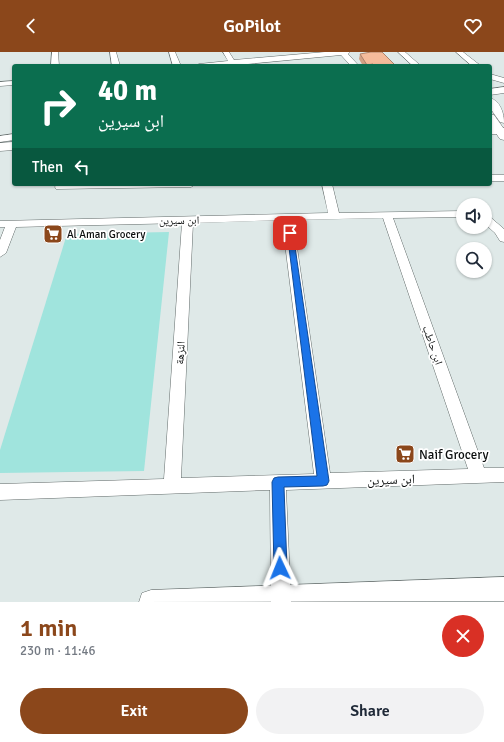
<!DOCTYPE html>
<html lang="en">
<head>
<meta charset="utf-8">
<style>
	:root { --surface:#fff; --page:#f2f2f3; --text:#1f2937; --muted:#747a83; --accent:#8b471b }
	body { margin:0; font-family:Signika,"Noto Naskh Arabic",sans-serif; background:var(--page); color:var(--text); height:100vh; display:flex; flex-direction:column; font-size:15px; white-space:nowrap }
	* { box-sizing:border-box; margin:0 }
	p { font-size:13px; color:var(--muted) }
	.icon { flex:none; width:22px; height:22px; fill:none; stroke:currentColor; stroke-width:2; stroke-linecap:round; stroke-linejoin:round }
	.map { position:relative; height:550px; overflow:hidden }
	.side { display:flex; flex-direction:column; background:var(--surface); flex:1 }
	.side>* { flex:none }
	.top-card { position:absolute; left:12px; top:12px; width:480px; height:122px; border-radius:4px; box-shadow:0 1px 3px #0004; background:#0b6e4f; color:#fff; overflow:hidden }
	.tools { position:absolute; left:456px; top:146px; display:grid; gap:8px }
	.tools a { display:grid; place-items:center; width:36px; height:36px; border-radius:50%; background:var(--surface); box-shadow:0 1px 3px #0004; font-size:20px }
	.pin { position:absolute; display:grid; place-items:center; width:34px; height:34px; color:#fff; margin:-17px; border-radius:8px; box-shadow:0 2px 6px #0006 }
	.me { position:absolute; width:44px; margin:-22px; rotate:358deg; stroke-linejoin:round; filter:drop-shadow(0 0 3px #0008) }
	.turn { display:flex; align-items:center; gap:14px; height:84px; padding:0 20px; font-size:18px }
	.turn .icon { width:52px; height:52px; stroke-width:2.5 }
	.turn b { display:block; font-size:28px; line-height:34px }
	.then { display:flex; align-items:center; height:38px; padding:0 20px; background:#0003; gap:8px; font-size:15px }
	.round { display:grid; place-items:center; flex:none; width:42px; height:42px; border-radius:21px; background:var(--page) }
	.headline { display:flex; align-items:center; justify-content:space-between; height:68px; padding:0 20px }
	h1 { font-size:24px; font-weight:600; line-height:30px; color:var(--accent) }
	.action { display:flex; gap:8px; margin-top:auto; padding:8px 20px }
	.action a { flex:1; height:46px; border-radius:24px; background:var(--accent); color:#fff; font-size:16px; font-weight:600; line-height:46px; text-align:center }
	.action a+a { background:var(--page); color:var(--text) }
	header { display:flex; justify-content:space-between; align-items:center; height:52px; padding:0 20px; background:var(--accent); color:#fff; font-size:18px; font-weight:600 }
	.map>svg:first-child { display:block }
</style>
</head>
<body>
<header><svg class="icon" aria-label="back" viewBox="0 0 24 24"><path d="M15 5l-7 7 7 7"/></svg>GoPilot<svg class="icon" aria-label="heart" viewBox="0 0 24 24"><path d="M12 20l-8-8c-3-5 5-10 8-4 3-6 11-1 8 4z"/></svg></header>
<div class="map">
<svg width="504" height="550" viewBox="0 0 504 550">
	<rect width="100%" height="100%" fill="#dfe9e8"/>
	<path fill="#a0e4dd" d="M169,180L144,419L0,421V398L67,182Z"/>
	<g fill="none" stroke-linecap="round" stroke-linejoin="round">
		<g stroke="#626b6a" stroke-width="1">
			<g id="minor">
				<path d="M52,0H58L59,14H51Z"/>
				<path d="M110,0H116L120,14H112Z"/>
				<path d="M169,0H175L181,14H173Z"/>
				<path d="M223,0H229L234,8L325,0H350L348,2L359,14H351L341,3L237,13L238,14H195L199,12L228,9Z"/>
				<path d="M398,0H405L421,14H413Z"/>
				<path d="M456,0H463L481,14H472Z"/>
				<path d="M490,22L504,26V31L490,27Z"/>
				<path d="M14,29V33L0,34V30Z"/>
				<rect x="490" y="76" width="14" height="6"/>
				<path d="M14,82V88L0,90V84Z"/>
				<rect x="490" y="123" width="14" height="6"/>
				<path d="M61,132H196L191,135L56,137L55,135L56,133Z"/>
				<path d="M322,132H332L339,161L463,159V165L393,166L484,416H504V430L286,438L291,550H271L270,438L0,448V432L164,427L182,171L16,175L6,201L0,205V188L5,175H0V169L328,161ZM383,166L468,417L330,421L293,168ZM282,168L314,422L181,426L193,171Z"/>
				<path d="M485,163L489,164L504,177V190L500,189L495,181L485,172Z"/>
			</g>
		</g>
		<g stroke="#626b6a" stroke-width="1">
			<g id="tertiary">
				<path d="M504,35V41L490,43V37Z"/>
				<path d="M490,46C501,49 504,62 504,71L500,70L490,56Z"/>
				<path d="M490,62L494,63L504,77V88L500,87L490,73Z"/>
				<path d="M14,90V98L0,99V91Z"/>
				<path d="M504,525V549L139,550L142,541L151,538Z"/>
			</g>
		</g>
		<use href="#minor" fill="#fff" fill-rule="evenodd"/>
		<use href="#tertiary" fill="#fff" fill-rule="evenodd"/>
	</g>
	<path fill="#d3a185" d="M360,2L396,14H363L359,7Z"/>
	<path fill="#ac836c" d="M373,12V14H367V13Z"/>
	<path fill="#f5bb9b" stroke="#ac836c" d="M371,0H382L396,14H375L373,12L367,13L360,2Z"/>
	<path fill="#1a73e8" stroke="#114b97" d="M287,179L293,181L329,429L327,433L323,434L284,435L287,516L285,521L280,523L276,521L274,516L272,430L274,426L278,425L317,424Z"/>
	<defs>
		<g id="supermarket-square" transform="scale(1)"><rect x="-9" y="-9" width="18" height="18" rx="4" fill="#8b471b" stroke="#fff"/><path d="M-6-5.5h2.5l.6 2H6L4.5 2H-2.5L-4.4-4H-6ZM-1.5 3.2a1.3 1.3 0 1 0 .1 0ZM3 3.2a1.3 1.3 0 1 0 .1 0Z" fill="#fff"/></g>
	</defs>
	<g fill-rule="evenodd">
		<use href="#supermarket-square" x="53" y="182"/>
		<use href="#supermarket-square" x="405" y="402"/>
	</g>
	<g text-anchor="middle" stroke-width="3.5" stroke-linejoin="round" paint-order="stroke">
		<g font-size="11" fill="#0b0e0e" stroke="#fff">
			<text transform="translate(179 168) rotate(-1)" y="4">ابن سيرين</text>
			<text transform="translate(433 293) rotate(71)" y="4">ابن حاطب</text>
			<text transform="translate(180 301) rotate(-86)" y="4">النزهة</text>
		</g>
		<g font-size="11" fill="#0b0e0e" stroke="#fff" text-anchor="start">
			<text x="67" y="186">Al Aman Grocery</text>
		</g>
		<g font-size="13" fill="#0b0e0e" stroke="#fff" text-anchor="start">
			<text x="419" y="407">Naif Grocery</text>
		</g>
		<g font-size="13" fill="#0b0e0e" stroke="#fff">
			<text transform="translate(391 427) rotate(-2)" y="5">ابن سيرين</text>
		</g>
	</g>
</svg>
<div class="tools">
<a><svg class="icon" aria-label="sound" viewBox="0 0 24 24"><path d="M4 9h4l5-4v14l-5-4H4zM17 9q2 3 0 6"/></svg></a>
<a><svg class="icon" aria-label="search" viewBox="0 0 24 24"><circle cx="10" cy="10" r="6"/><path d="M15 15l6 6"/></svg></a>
</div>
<div class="pin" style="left:290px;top:181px;background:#d93025"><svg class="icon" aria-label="arrive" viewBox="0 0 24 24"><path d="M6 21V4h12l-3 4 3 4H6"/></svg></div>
<svg class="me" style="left:280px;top:516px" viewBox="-20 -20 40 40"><path d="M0-17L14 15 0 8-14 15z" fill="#1a73e8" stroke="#fff" stroke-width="4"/></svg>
<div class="top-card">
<div class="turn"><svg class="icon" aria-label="right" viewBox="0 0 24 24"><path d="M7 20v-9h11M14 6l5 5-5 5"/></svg><div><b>40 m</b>ابن سيرين</div></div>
<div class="then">Then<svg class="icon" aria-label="left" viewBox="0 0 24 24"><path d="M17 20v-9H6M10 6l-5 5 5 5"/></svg></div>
</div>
</div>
<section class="side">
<div class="headline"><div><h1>1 min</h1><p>230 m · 11:46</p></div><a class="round" style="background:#d93025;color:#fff"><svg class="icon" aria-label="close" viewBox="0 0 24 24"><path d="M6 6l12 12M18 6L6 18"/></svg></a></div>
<div class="action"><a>Exit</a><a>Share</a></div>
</section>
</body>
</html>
